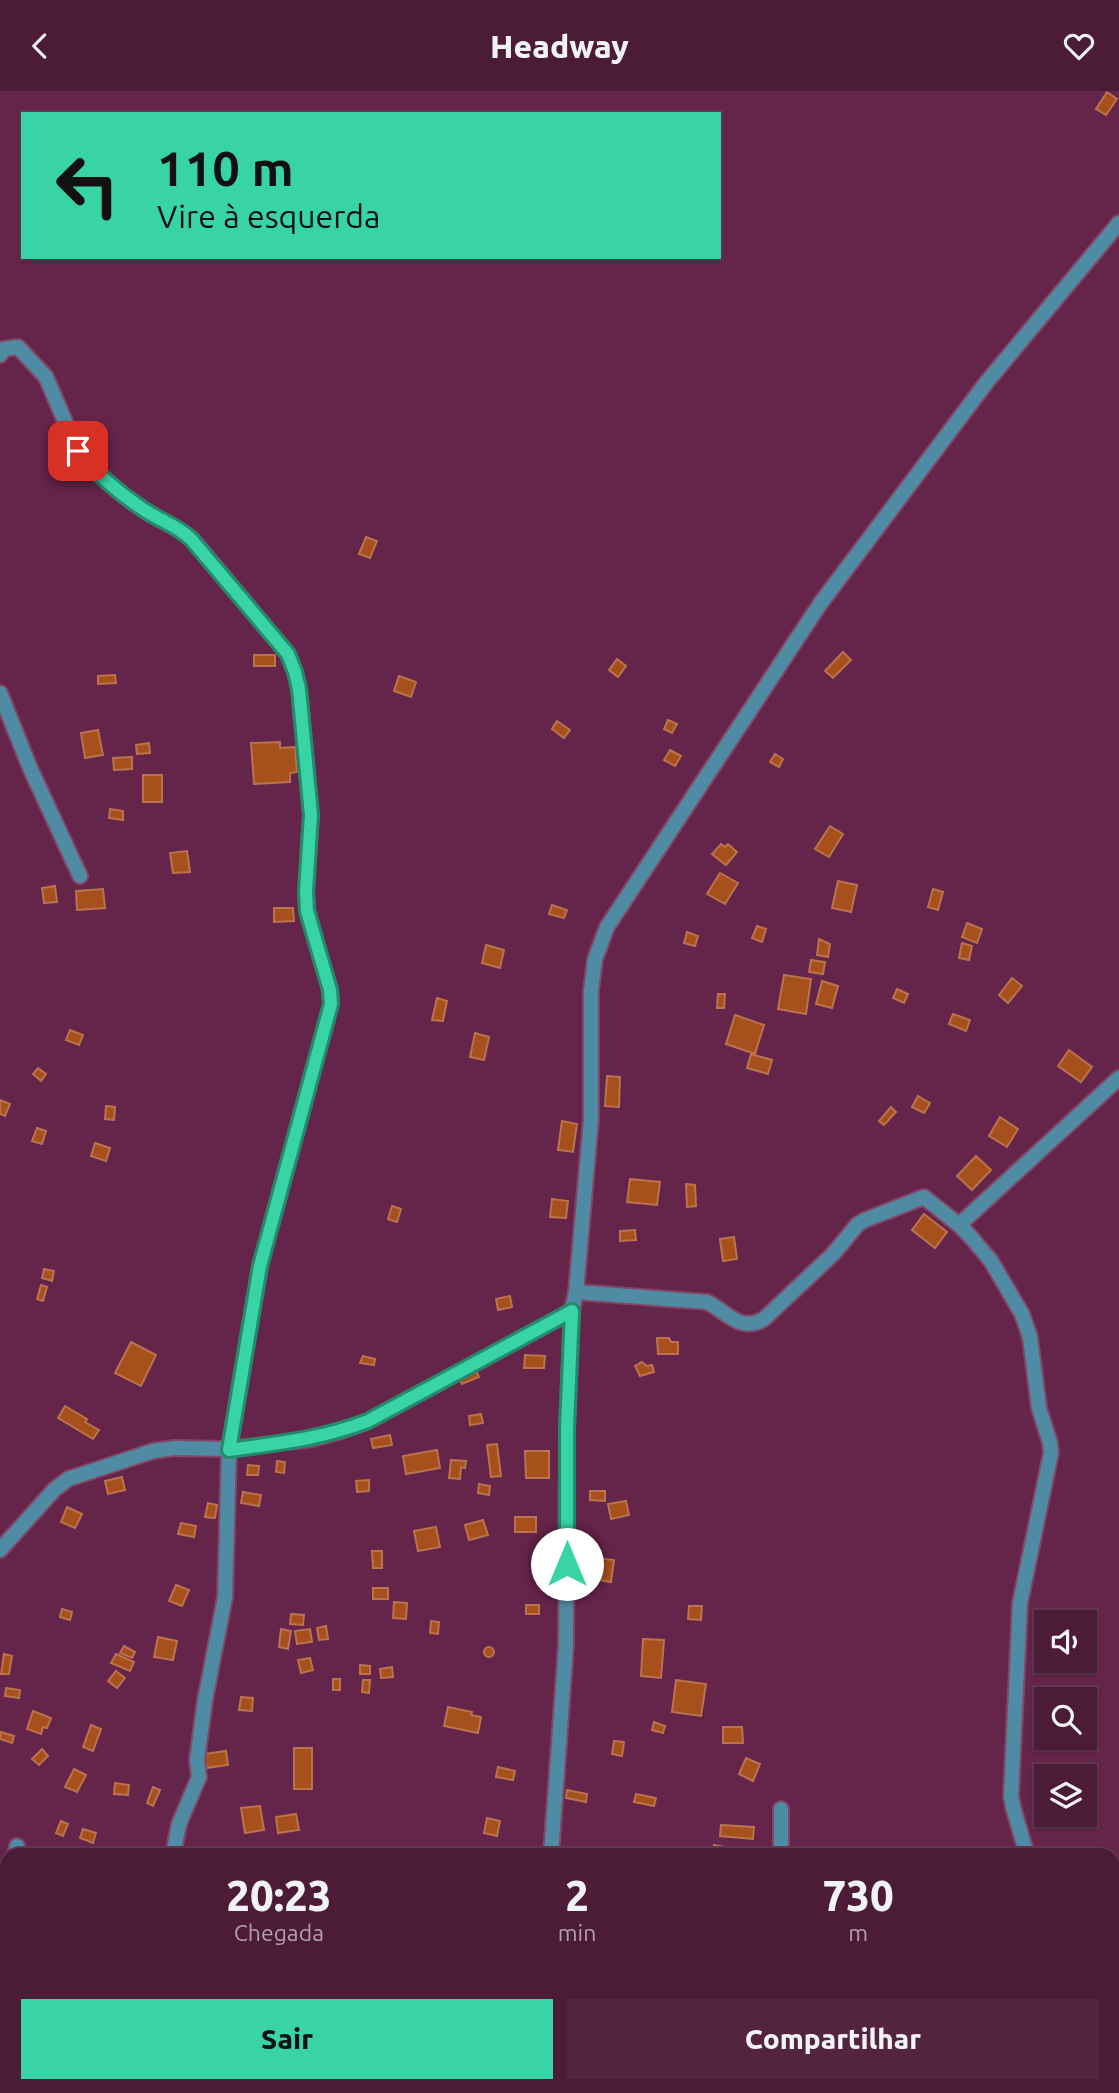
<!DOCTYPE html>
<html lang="pt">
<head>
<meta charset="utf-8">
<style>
	:root { --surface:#4c1b37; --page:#53243f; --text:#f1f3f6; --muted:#b2a1ad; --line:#633952; --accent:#38d4a6 }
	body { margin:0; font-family:Ubuntu,sans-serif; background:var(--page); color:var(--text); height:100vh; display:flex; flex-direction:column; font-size:26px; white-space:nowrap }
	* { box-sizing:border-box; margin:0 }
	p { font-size:23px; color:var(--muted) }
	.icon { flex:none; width:38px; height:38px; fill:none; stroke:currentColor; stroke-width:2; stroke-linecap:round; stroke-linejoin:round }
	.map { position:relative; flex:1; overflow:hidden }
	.details { position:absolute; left:0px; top:1757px; width:1120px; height:245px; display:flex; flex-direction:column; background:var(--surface); border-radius:21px 21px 0 0; box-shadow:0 2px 5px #0004,0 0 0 2px var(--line) }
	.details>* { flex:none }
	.guide { position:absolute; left:21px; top:21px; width:700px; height:147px; border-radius:0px; box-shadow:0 2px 5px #0004,0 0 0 2px var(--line); background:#38d4a6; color:#111; overflow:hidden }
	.controls { position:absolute; left:1034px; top:1519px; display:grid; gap:14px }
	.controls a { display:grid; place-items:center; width:63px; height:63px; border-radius:0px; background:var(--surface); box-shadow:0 2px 5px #0004,0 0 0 2px var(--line); font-size:35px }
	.pin { position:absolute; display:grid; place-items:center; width:60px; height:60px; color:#fff; margin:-30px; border-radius:14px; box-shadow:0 4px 10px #0006 }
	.me { position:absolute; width:77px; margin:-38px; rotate:0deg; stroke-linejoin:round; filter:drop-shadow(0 0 5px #0008) }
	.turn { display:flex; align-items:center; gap:24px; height:147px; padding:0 21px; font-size:32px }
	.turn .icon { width:91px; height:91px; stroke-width:2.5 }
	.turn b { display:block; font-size:49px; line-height:60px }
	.eta { display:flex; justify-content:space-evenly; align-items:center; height:119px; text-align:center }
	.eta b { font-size:42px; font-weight:800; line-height:49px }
	.action { display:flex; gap:14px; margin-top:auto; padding:14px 21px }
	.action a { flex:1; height:80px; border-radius:0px; background:var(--accent); color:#111; font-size:28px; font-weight:800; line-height:80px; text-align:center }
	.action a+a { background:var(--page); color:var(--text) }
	header { display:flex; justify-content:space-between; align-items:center; height:91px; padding:0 21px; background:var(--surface); font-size:32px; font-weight:800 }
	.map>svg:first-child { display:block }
</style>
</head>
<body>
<header><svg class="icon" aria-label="back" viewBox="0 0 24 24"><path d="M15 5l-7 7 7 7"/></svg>Headway<svg class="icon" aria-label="heart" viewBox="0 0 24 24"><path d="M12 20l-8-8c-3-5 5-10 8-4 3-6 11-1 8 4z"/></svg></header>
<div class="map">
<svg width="1119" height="2002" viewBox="0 0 1119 2002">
	<rect width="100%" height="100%" fill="#652449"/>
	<g fill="#a6501c" stroke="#ba734e" stroke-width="2">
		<path d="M1107,1L1117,8L1106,24L1096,18Z"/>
		<path d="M366,446L377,450L370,467L359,463Z"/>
		<path d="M843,561L851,569L833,587L825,580Z"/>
		<rect x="254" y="564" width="21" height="11"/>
		<path d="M617,568L626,575L618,586L609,579Z"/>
		<path d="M115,584L116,592L98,593V585Z"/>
		<path d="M399,585L416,591L411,606L394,600Z"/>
		<path d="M668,629L677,633L672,642L664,638Z"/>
		<path d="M557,630L570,639L564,647L552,638Z"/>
		<path d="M98,639L103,664L85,667L81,642Z"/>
		<path d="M280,651V657L295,656L297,681L290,682V691L254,693L251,652Z"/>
		<path d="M149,652L150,662L137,663L136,654Z"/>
		<path d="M670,659L681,665L675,675L664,669Z"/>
		<path d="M775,663L783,668L779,676L770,671Z"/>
		<path d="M132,666V678L114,679L113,667Z"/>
		<rect x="143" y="684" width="19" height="27"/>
		<path d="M110,718L123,720V729L109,727Z"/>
		<path d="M830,735L843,743L829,766L815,758Z"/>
		<path d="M721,753L725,756L728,753L737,761L726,774L712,763Z"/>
		<path d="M187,760L190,781L173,782L170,762Z"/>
		<path d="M720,782L738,792L725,813L707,803Z"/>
		<path d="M838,790L857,794L851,821L832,817Z"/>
		<path d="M55,795L57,811L44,812L42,797Z"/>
		<path d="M103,798L105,817L77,819L76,800Z"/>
		<path d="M933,798L943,801L938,819L928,816Z"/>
		<path d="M552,814L567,819L564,827L549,823Z"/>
		<path d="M274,817H293L294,830L274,831Z"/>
		<path d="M967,832L982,838L977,852L962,846Z"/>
		<path d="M757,835L766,838L762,851L752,847Z"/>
		<path d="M687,841L698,845L695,855L684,852Z"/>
		<path d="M819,848L830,853L828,866L817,864Z"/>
		<path d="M962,852L972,855L969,869L959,867Z"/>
		<path d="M486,854L504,859L500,877L482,872Z"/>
		<path d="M811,869L825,871L823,883L809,881Z"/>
		<path d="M784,884L811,888L806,923L778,918Z"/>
		<path d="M1012,887L1022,895L1008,912L999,904Z"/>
		<path d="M822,890L838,895L832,917L816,913Z"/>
		<path d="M897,898L908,903L904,912L893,907Z"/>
		<path d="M718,903H725L724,917H717Z"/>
		<path d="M437,907L447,910L443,930L432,929Z"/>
		<path d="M953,923L970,929L966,940L949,933Z"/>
		<path d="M735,924L764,934L755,963L726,953Z"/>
		<path d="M70,939L83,944L79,954L66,949Z"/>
		<path d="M475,942L489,946L484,969L470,966Z"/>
		<path d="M1069,959L1092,976L1081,991L1058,975Z"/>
		<path d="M751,963L772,969L768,983L747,977Z"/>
		<path d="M38,977L46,983L41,990L33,983Z"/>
		<path d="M607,985L620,986L619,1016L605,1015Z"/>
		<path d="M918,1005L930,1012L924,1022L912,1016Z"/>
		<path d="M0,1009L10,1013L5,1025L0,1023Z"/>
		<path d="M106,1015L115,1016L114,1029L105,1028Z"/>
		<path d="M891,1016L896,1021L884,1034L879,1030Z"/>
		<path d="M1000,1026L1018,1038L1007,1056L989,1045Z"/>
		<path d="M562,1030L577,1033L573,1061L558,1059Z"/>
		<path d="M37,1037L46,1040L42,1053L32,1050Z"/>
		<path d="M95,1052L110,1057L106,1070L91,1065Z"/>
		<path d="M976,1065L991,1079L972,1099L957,1085Z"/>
		<path d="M630,1088L660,1091L657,1114L627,1111Z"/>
		<path d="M686,1093L695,1094L696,1115L687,1116Z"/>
		<path d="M552,1108L568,1110L566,1127L550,1126Z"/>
		<path d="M392,1115L401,1118L397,1131L388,1128Z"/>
		<path d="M924,1123L947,1141L935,1157L912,1139Z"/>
		<path d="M635,1139L636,1149L620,1150V1140Z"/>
		<path d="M734,1146L737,1168L723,1170L720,1148Z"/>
		<path d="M44,1178L54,1180L52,1190L42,1187Z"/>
		<path d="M41,1194L47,1196L43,1210L37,1208Z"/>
		<path d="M510,1205L512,1216L498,1219L496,1208Z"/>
		<path d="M657,1247H669L671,1251H678V1263H658Z"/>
		<path d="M131,1251L156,1264L141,1295L115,1282Z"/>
		<path d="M525,1264L545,1265L544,1277H524Z"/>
		<path d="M363,1265L375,1268L374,1274L360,1272Z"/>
		<path d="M642,1271L647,1275L652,1274L654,1281L640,1285L635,1275Z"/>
		<path d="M475,1277L479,1286L462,1293L458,1284Z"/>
		<path d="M65,1315L87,1328L85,1331L99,1339L93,1348L58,1327Z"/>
		<path d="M481,1323L483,1332L470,1334L469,1325Z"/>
		<path d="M390,1344L392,1354L373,1357L371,1348Z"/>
		<path d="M497,1353L501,1385L491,1386L487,1354Z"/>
		<path d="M437,1359L440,1377L406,1383L403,1365Z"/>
		<path d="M525,1360H549V1387H526Z"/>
		<path d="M451,1369L466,1370L465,1377L461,1376L460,1388L449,1387Z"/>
		<path d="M277,1370L285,1371L284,1382L276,1381Z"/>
		<path d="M248,1374L259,1375L258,1384H247Z"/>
		<path d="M122,1386L125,1399L108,1403L105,1390Z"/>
		<path d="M369,1389V1400L357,1401L356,1390Z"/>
		<path d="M479,1393L490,1395L489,1404L478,1402Z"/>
		<path d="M590,1400H605V1410L590,1409Z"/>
		<path d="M243,1401L261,1404L259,1415L241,1412Z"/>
		<path d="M626,1410L629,1424L611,1428L608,1413Z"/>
		<path d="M208,1412L217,1414L215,1427L205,1426Z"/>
		<path d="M67,1416L82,1423L75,1437L61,1431Z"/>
		<rect x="515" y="1426" width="21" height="15"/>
		<path d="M483,1429L488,1444L469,1449L465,1434Z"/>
		<path d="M181,1432L196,1435L194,1446L178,1443Z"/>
		<path d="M436,1436L440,1456L418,1460L414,1440Z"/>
		<path d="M372,1460H382V1477H373Z"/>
		<path d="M597,1467L614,1469L611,1491L593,1488Z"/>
		<path d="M176,1494L189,1499L182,1515L169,1510Z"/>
		<rect x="373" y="1497" width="15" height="11"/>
		<path d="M394,1511L407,1512L406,1528L393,1527Z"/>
		<rect x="526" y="1514" width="13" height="9"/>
		<path d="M689,1515H702L701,1529L688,1528Z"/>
		<path d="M62,1518L72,1521L70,1529L60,1526Z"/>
		<path d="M291,1523L304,1524L303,1534L290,1533Z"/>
		<path d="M431,1530L439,1531L438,1543L430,1542Z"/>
		<path d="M326,1535L328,1548L319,1549L317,1537Z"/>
		<path d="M281,1538L291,1540L288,1558L279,1556Z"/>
		<path d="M310,1538L312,1551L297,1553L295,1540Z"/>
		<path d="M158,1546L177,1550L173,1569L154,1566Z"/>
		<path d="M643,1548L664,1549L661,1587L641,1585Z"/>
		<path d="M124,1555L135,1561L132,1567L120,1562Z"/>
		<circle cx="489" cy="1561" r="5"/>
		<path d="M4,1563L12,1565L9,1583H1Z"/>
		<path d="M116,1563L134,1571L130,1580L111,1572Z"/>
		<path d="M310,1567L313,1579L301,1582L298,1569Z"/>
		<path d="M360,1574L370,1575V1583H360Z"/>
		<path d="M392,1576L393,1586L381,1587L380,1578Z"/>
		<path d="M116,1580L125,1587L117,1597L108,1590Z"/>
		<rect x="333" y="1588" width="7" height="11"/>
		<path d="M363,1589H370L369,1602L362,1601Z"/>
		<path d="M676,1589L706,1593L701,1625L672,1621Z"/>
		<path d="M6,1597L20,1599L19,1607L5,1605Z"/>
		<path d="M241,1606L253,1607L252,1620L239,1619Z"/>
		<path d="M448,1616L472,1621L471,1624L481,1626L478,1642L444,1635Z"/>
		<path d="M33,1620L51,1627L47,1637L43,1636L41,1643L27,1638Z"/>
		<path d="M654,1631L665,1635L663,1642L652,1639Z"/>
		<path d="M91,1634L101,1638L93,1660L83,1656Z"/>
		<path d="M723,1636H742L743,1652H723Z"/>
		<path d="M1,1641L14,1645L12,1652L0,1648Z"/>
		<path d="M614,1650L624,1651L622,1665L612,1663Z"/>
		<rect x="294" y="1657" width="18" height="41"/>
		<path d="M42,1658L48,1665L39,1674L32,1668Z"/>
		<path d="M226,1660L228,1674L206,1677L204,1663Z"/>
		<path d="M746,1667L760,1673L753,1690L739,1683Z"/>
		<path d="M498,1676L515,1680L513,1689L496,1686Z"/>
		<path d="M74,1678L86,1684L77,1701L65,1696Z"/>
		<path d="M115,1692L129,1694L128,1704L114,1703Z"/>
		<path d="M153,1696L160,1699L153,1715L147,1712Z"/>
		<path d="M567,1699L587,1703L586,1711L566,1707Z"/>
		<path d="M636,1703L656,1707L654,1715L634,1711Z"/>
		<path d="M260,1715L264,1739L245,1742L241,1717Z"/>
		<path d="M296,1723L299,1739L278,1742L276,1726Z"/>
		<path d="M487,1727L500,1730L497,1745L484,1742Z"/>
		<path d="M61,1730L68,1733L63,1745L56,1742Z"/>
		<path d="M721,1734L754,1736L753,1748L720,1745Z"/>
		<path d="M83,1738L96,1742L93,1752L80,1747Z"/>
		<path d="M714,1754L735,1758L734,1764H712Z"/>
		<path d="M25,1995H45L44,2002H24Z"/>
		<path d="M102,1995H114L115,2002H103Z"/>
		<path d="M180,1995H197L198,2002H181Z"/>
		<path d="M794,1995H819L818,2002H793Z"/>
	</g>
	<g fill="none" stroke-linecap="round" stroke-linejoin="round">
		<g stroke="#824668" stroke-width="18">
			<g id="street">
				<path d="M0,264L4,258L18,256L46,286L78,361C93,380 119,402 140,416C157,429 174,433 192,448L288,563L295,581L299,598L311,724L306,800L307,819L330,899L331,913L260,1175L229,1358L225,1506L205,1609L197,1669L199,1686L179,1733L173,1764"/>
				<path d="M0,602L30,677L80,785"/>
				<path d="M959,1134L1119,987"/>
				<path d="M576,1201L707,1211C727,1221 740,1242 764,1228L833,1163L858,1133L865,1129L924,1106L959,1134L970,1145L991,1170L1022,1223L1030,1246L1039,1317L1050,1352L1051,1362L1020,1512L1011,1705L1013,1716L1027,1764"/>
				<path d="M0,1459L54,1399L68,1388L153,1360L174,1357L229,1358L312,1348L341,1340L368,1330L572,1220"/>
				<path d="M781,1718V1764"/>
				<path d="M15,1764L17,1755"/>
				<path d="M551,1764L566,1554L567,1337L572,1220L576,1201L591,1028V900L595,868L607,836L820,513L986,292L1119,132"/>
				<path d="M0,1859L7,1817"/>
				<path d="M165,1995L167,2002"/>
				<path d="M534,2002V1995"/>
				<path d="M782,2002V1995"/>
				<path d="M1082,2002L1083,1995"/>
			</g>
		</g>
		<use href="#street" stroke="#508ba4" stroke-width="14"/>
	</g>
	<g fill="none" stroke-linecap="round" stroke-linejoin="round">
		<g stroke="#248a6c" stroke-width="18">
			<path id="route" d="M78,360C93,380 119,402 140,416C157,429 174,432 191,448L288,563L295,581L299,598L311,724L306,800L307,820L330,899L331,913L260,1175L229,1359C279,1352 321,1348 368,1330L572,1220L567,1337V1473"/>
		</g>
		<use href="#route" stroke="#38d4a6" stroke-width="12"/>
	</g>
</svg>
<div class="controls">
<a><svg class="icon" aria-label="sound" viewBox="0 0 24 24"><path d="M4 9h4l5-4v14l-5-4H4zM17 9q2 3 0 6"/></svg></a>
<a><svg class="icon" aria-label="search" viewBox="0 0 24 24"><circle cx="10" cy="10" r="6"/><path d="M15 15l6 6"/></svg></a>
<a><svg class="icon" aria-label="layers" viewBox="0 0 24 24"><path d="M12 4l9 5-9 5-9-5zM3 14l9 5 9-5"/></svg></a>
</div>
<div class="pin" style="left:78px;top:360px;background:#d93025"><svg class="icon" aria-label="arrive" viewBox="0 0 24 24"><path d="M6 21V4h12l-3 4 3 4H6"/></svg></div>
<svg class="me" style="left:567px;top:1473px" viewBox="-20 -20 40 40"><circle r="19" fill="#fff"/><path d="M0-13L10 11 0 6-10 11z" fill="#38d4a6"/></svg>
<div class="guide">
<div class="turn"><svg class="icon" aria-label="left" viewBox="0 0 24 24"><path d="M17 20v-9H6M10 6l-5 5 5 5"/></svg><div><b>110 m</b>Vire à esquerda</div></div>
</div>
<section class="details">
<div class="eta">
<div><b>20:23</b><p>Chegada</p></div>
<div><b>2</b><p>min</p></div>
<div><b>730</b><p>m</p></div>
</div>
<div class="action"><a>Sair</a><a>Compartilhar</a></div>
</section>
</div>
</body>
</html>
